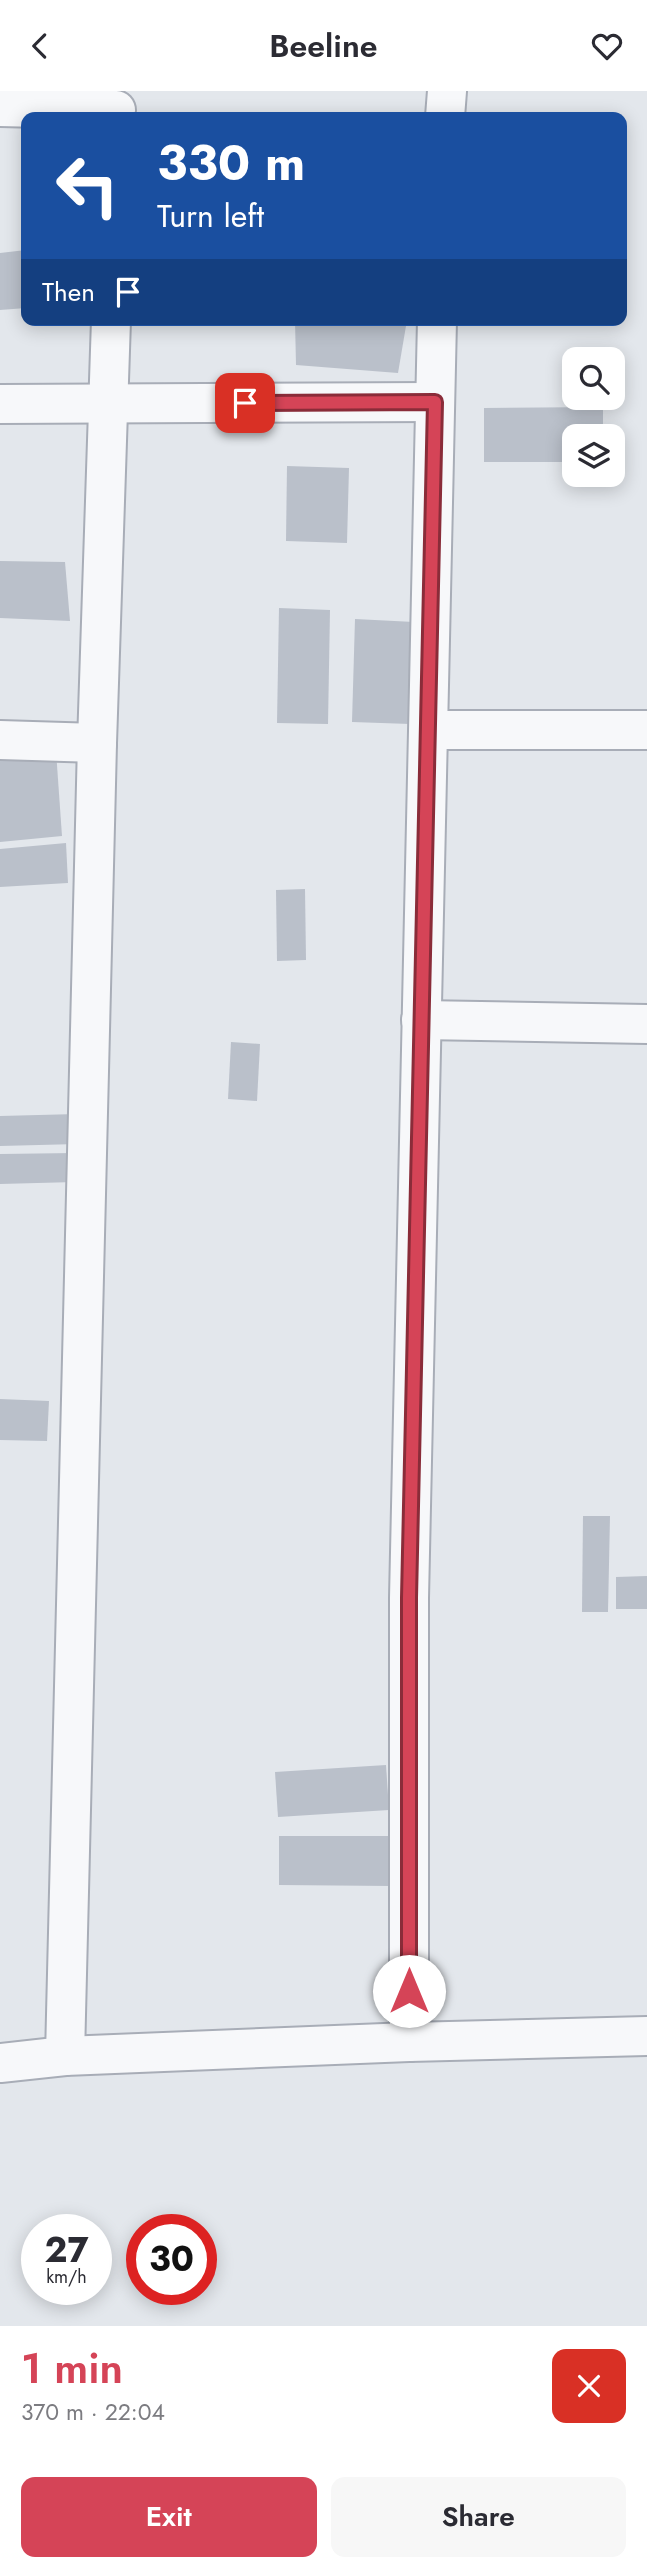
<!DOCTYPE html>
<html lang="en">
<head>
<meta charset="utf-8">
<style>
	:root { --surface:#fff; --page:#f7f7f7; --text:#2b2b33; --muted:#7c7c81; --accent:#d54457 }
	body { margin:0; font-family:Jost,sans-serif; background:var(--page); color:var(--text); height:100vh; display:flex; flex-direction:column; font-size:26px; white-space:nowrap }
	* { box-sizing:border-box; margin:0 }
	p { font-size:23px; color:var(--muted) }
	.icon { flex:none; width:38px; height:38px; fill:none; stroke:currentColor; stroke-width:2; stroke-linecap:round; stroke-linejoin:round }
	.map { position:relative; height:2235px; overflow:hidden }
	.panel { display:flex; flex-direction:column; background:var(--surface); flex:1 }
	.panel>* { flex:none }
	.hud { position:absolute; left:21px; top:21px; width:606px; height:214px; border-radius:14px; box-shadow:0 4px 18px #0003; background:#1a4fa0; color:#fff; overflow:hidden }
	.buttons { position:absolute; left:562px; top:256px; display:grid; gap:14px }
	.buttons a { display:grid; place-items:center; width:63px; height:63px; border-radius:14px; background:var(--surface); box-shadow:0 4px 18px #0003; font-size:35px }
	.speed { position:absolute; left:21px; top:2123px; display:flex; gap:14px; font-size:35px; font-weight:700; text-align:center }
	.speed>* { display:grid; place-content:center; width:91px; height:91px; border-radius:50%; background:var(--surface); box-shadow:0 4px 18px #0003; line-height:1 }
	.speed small { font-size:18px; font-weight:400 }
	.speed .limit { border:10px solid #d22; background:#fff; color:#111 }
	.pin { position:absolute; display:grid; place-items:center; width:60px; height:60px; color:#fff; margin:-30px; border-radius:14px; box-shadow:0 4px 10px #0006 }
	.me { position:absolute; width:77px; margin:-38px; rotate:0deg; stroke-linejoin:round; filter:drop-shadow(0 0 5px #0008) }
	.turn { display:flex; align-items:center; gap:24px; height:147px; padding:0 21px; font-size:32px }
	.turn .icon { width:91px; height:91px; stroke-width:2.5 }
	.turn b { display:block; font-size:49px; line-height:60px }
	.then { display:flex; align-items:center; height:66px; padding:0 21px; background:#0003; gap:14px; font-size:26px }
	.round { display:grid; place-items:center; flex:none; width:74px; height:74px; border-radius:14px; background:var(--page) }
	.summary { display:flex; align-items:center; justify-content:space-between; height:119px; padding:0 21px }
	h1 { font-size:42px; font-weight:600; line-height:52px; color:var(--accent) }
	.primary-button { display:flex; gap:14px; margin-top:auto; padding:14px 21px }
	.primary-button a { flex:1; height:80px; border-radius:14px; background:var(--accent); color:#fff; font-size:28px; font-weight:600; line-height:80px; text-align:center }
	.primary-button a+a { background:var(--page); color:var(--text) }
	header { display:flex; justify-content:space-between; align-items:center; height:91px; padding:0 21px; background:var(--surface); font-size:32px; font-weight:600 }
	.map>svg:first-child { display:block }
</style>
</head>
<body>
<header><svg class="icon" aria-label="back" viewBox="0 0 24 24"><path d="M15 5l-7 7 7 7"/></svg>Beeline<svg class="icon" aria-label="heart" viewBox="0 0 24 24"><path d="M12 20l-8-8c-3-5 5-10 8-4 3-6 11-1 8 4z"/></svg></header>
<div class="map">
<svg width="647" height="2235" viewBox="0 0 647 2235">
	<rect width="100%" height="100%" fill="#e3e7ec"/>
	<g fill="#bac0ca">
		<path d="M26,159V217L0,219V162Z"/>
		<path d="M295,229H407L398,282L296,274Z"/>
		<path d="M603,316V345H574V371H484V317Z"/>
		<path d="M287,375L349,377L347,452L286,450Z"/>
		<path d="M0,470L65,471L70,530L0,527Z"/>
		<path d="M279,517L330,519L328,633L277,632Z"/>
		<path d="M355,528L414,531L410,633L352,631Z"/>
		<path d="M56,660L62,745L0,751V662Z"/>
		<path d="M66,752L68,792L0,796V758Z"/>
		<path d="M305,798L306,869L277,870L276,799Z"/>
		<path d="M231,951L260,953L257,1010L228,1008Z"/>
		<path d="M77,1023L78,1053L0,1055V1025Z"/>
		<path d="M74,1062L75,1091L0,1093V1063Z"/>
		<path d="M0,1308L49,1310L47,1350L0,1349Z"/>
		<path d="M583,1425H610L608,1521H582Z"/>
		<path d="M647,1485V1518H616V1486Z"/>
		<path d="M386,1674L389,1719L278,1726L275,1681Z"/>
		<path d="M279,1745H391V1795L279,1794Z"/>
	</g>
	<g fill="none" stroke-linecap="round" stroke-linejoin="round">
		<g stroke="#a8adb7" stroke-width="42">
			<g id="minor">
				<path d="M0,16L116,19"/>
				<path d="M445,26L447,0"/>
				<path d="M0,313L435,311"/>
				<path d="M429,639H647"/>
				<path d="M0,649L97,652"/>
				<path d="M421,929L647,933"/>
				<path d="M409,1951V1507L437,229"/>
				<path d="M65,1965L97,652L111,229"/>
				<path d="M0,1972L65,1965L409,1951L647,1945"/>
			</g>
		</g>
		<use href="#minor" stroke="#f7f8fa" stroke-width="38"/>
	</g>
	<g fill="none" stroke-linecap="round" stroke-linejoin="round">
		<g stroke="#8a2c39" stroke-width="18">
			<path id="route" d="M245,312L435,311L409,1507V1900"/>
		</g>
		<use href="#route" stroke="#d54457" stroke-width="12"/>
	</g>
</svg>
<div class="buttons">
<a><svg class="icon" aria-label="search" viewBox="0 0 24 24"><circle cx="10" cy="10" r="6"/><path d="M15 15l6 6"/></svg></a>
<a><svg class="icon" aria-label="layers" viewBox="0 0 24 24"><path d="M12 4l9 5-9 5-9-5zM3 14l9 5 9-5"/></svg></a>
</div>
<div class="speed"><div>27<small>km/h</small></div><div class="limit">30</div></div>
<div class="pin" style="left:245px;top:312px;background:#d93025"><svg class="icon" aria-label="arrive" viewBox="0 0 24 24"><path d="M6 21V4h12l-3 4 3 4H6"/></svg></div>
<svg class="me" style="left:409px;top:1900px" viewBox="-20 -20 40 40"><circle r="19" fill="#fff"/><path d="M0-13L10 11 0 6-10 11z" fill="#d54457"/></svg>
<div class="hud">
<div class="turn"><svg class="icon" aria-label="left" viewBox="0 0 24 24"><path d="M17 20v-9H6M10 6l-5 5 5 5"/></svg><div><b>330 m</b>Turn left</div></div>
<div class="then">Then<svg class="icon" aria-label="arrive" viewBox="0 0 24 24"><path d="M6 21V4h12l-3 4 3 4H6"/></svg></div>
</div>
</div>
<section class="panel">
<div class="summary"><div><h1>1 min</h1><p>370 m · 22:04</p></div><a class="round" style="background:#d93025;color:#fff"><svg class="icon" aria-label="close" viewBox="0 0 24 24"><path d="M6 6l12 12M18 6L6 18"/></svg></a></div>
<div class="primary-button"><a>Exit</a><a>Share</a></div>
</section>
</body>
</html>
